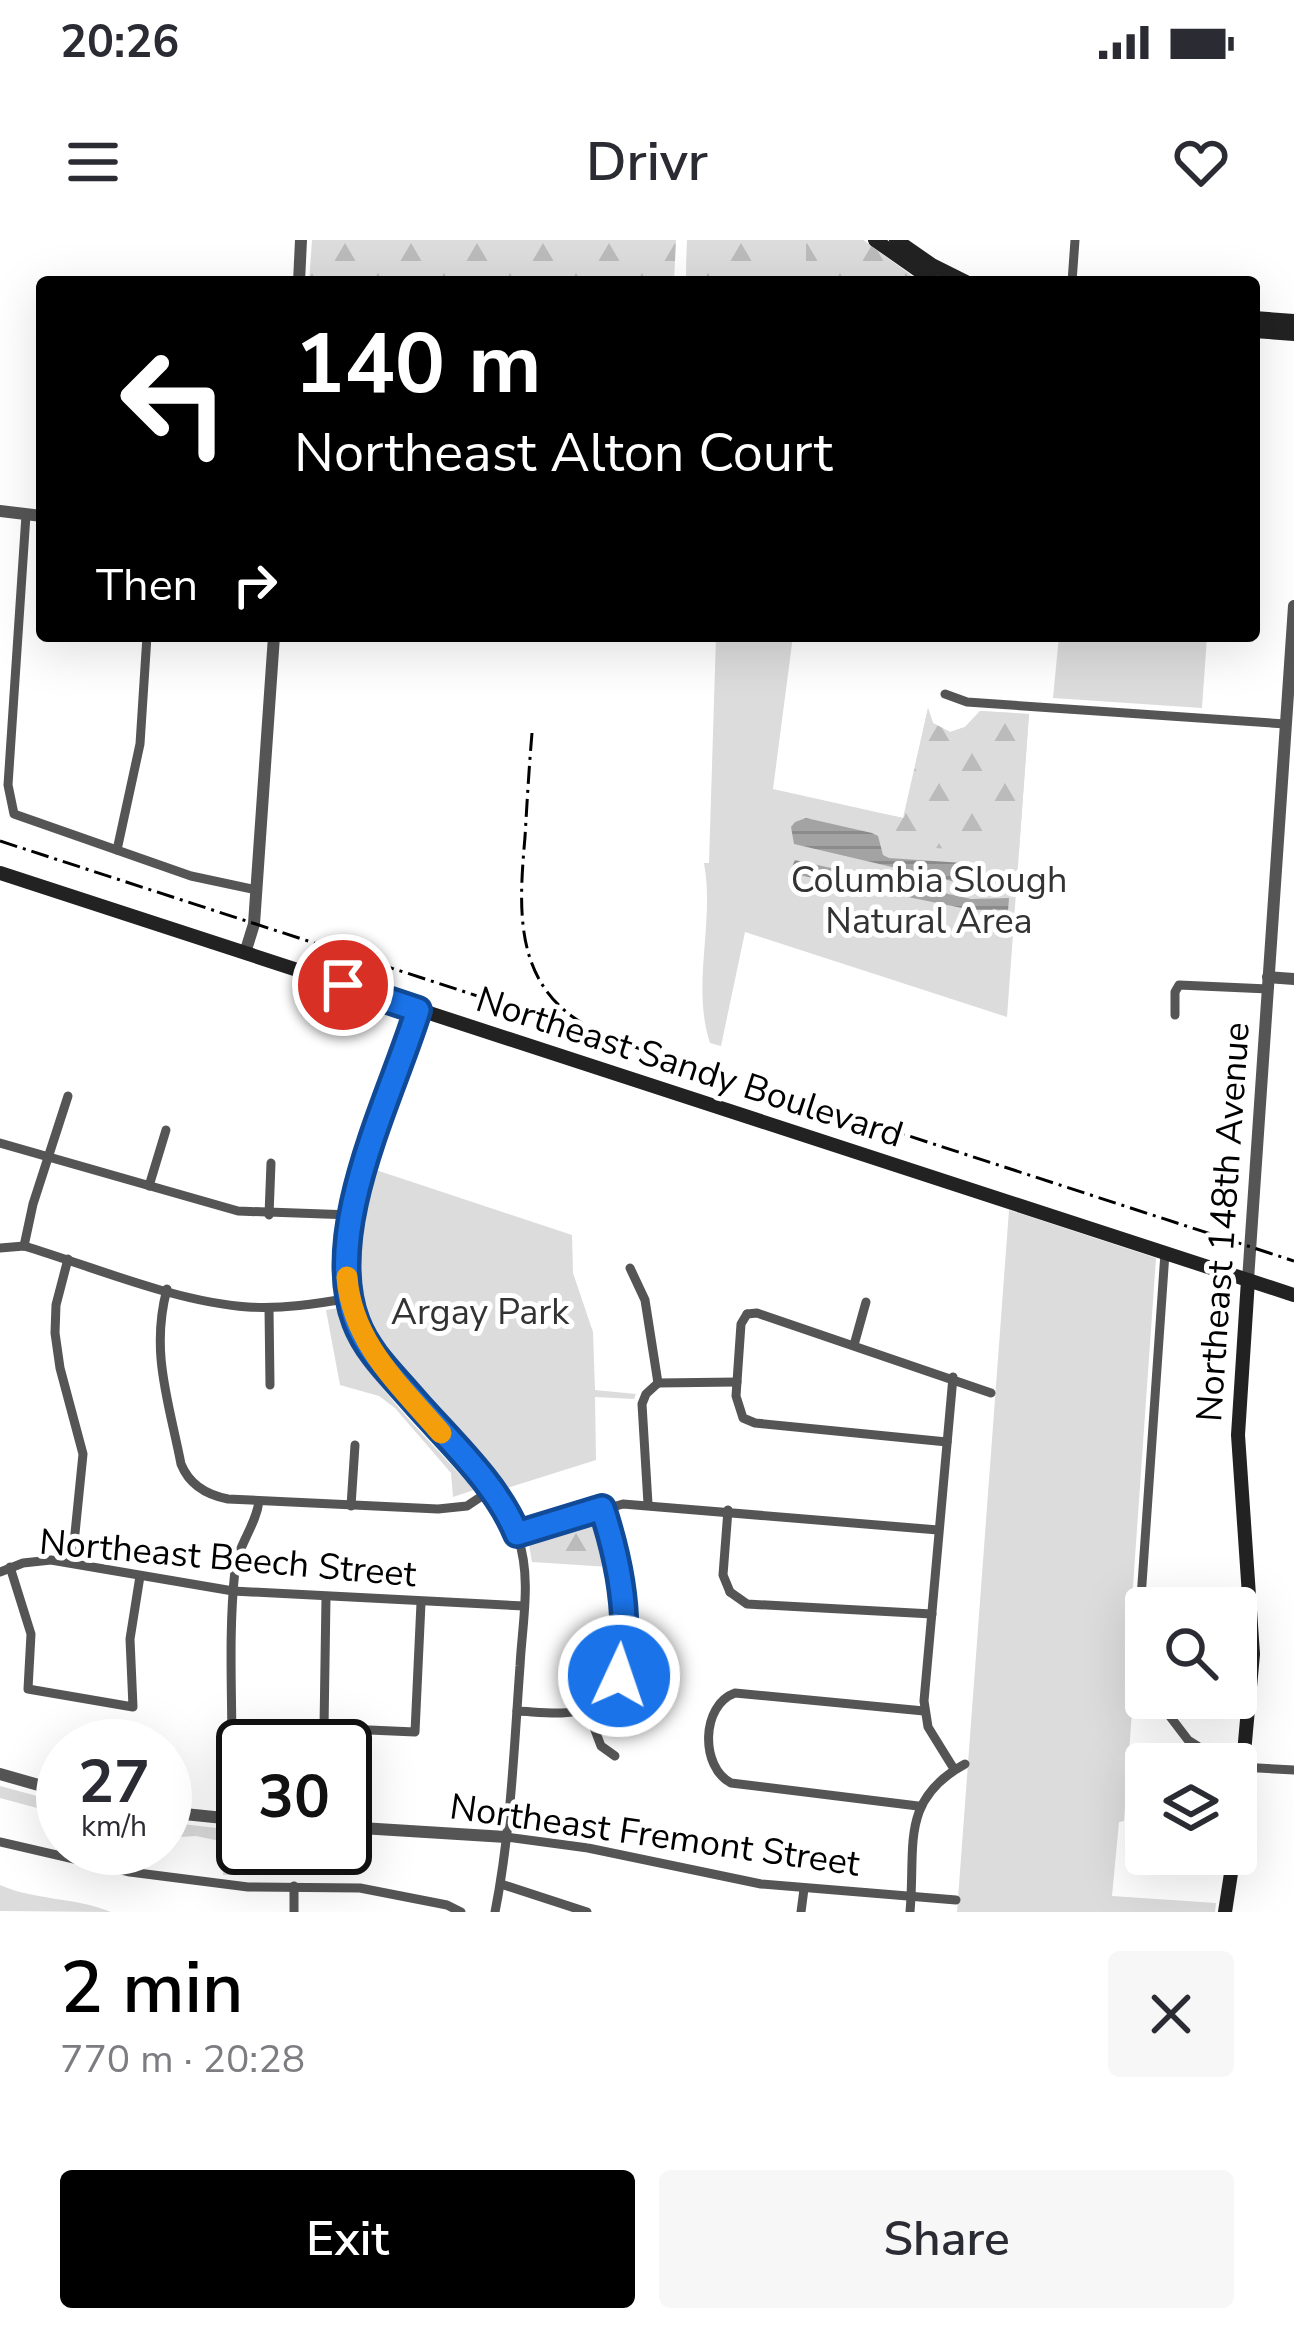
<!DOCTYPE html>
<html lang="en">
<head>
<meta charset="utf-8">
<style>
	:root { --surface:#fff; --page:#f7f7f7; --text:#2b2b33; --muted:#7c7c81; --accent:#000 }
	body { margin:0; font-family:"Nunito Sans",sans-serif; background:var(--page); color:var(--text); height:100vh; display:flex; flex-direction:column; font-size:45px; white-space:nowrap }
	* { box-sizing:border-box; margin:0 }
	p { font-size:39px; color:var(--muted) }
	.icon { flex:none; width:66px; height:66px; fill:none; stroke:currentColor; stroke-width:2; stroke-linecap:round; stroke-linejoin:round }
	.map { position:relative; height:1672px; overflow:hidden }
	.sheet { display:flex; flex-direction:column; background:var(--surface); flex:1 }
	.sheet>* { flex:none }
	.hud { position:absolute; left:36px; top:36px; width:1224px; height:366px; border-radius:12px; box-shadow:0 12px 48px #0002; background:#000; color:#fff; overflow:hidden }
	.fabs { position:absolute; left:1125px; top:1347px; display:grid; gap:24px }
	.fabs a { display:grid; place-items:center; width:132px; height:132px; border-radius:12px; background:var(--surface); box-shadow:0 12px 48px #0002; font-size:60px }
	.speed { position:absolute; left:36px; top:1479px; display:flex; gap:24px; font-size:60px; font-weight:700; text-align:center }
	.speed>* { display:grid; place-content:center; width:156px; height:156px; border-radius:50%; background:var(--surface); box-shadow:0 12px 48px #0002; line-height:1 }
	.speed small { font-size:30px; font-weight:400 }
	.speed .limit { border:6px solid #111; border-radius:18px; background:#fff; color:#111 }
	.pin { position:absolute; display:grid; place-items:center; width:102px; height:102px; color:#fff; margin:-51px; border:6px solid #fff; border-radius:50%; box-shadow:0 3px 12px #0007 }
	.me { position:absolute; width:132px; margin:-66px; rotate:3deg; stroke-linejoin:round; filter:drop-shadow(0 0 9px #0008) }
	.turn { display:flex; align-items:center; gap:42px; height:252px; padding:0 60px; font-size:54px }
	.turn .icon { width:156px; height:156px; stroke-width:2.5 }
	.turn b { display:block; font-size:84px; line-height:102px }
	.then { display:flex; align-items:center; height:114px; padding:0 60px; background:#0003; gap:24px; font-size:45px }
	.round { display:grid; place-items:center; flex:none; width:126px; height:126px; border-radius:12px; background:var(--page) }
	.head { display:flex; align-items:center; justify-content:space-between; height:204px; padding:0 60px }
	h1 { font-size:72px; font-weight:600; line-height:90px; color:var(--accent) }
	.action { display:flex; gap:24px; margin-top:auto; padding:24px 60px }
	.action a { flex:1; height:138px; border-radius:12px; background:var(--accent); color:#fff; font-size:48px; font-weight:600; line-height:138px; text-align:center }
	.action a+a { background:var(--page); color:var(--text) }
	.status { display:flex; justify-content:space-between; align-items:center; height:84px; padding:0 60px; background:var(--surface); direction:ltr }
	.status svg { height:33px; fill:currentColor }
	header { display:flex; justify-content:space-between; align-items:center; height:156px; padding:0 60px; background:var(--surface); font-size:54px; font-weight:600 }
	.map>svg:first-child { display:block }
</style>
</head>
<body>
<div class="status"><b>20:26</b><svg viewBox="0 0 49 12"><path d="M0 12V9h3v3zM5 12V6h3v6zM10 12V3h3v9zM15 12V0h3v12zM26 1h20v11H26zM47 4h2v5h-2z"/></svg></div>
<header><svg class="icon" aria-label="menu" viewBox="0 0 24 24"><path d="M4 6h16M4 12h16M4 18h16"/></svg>Drivr<svg class="icon" aria-label="heart" viewBox="0 0 24 24"><path d="M12 20l-8-8c-3-5 5-10 8-4 3-6 11-1 8 4z"/></svg></header>
<div class="map">
<svg width="1294" height="1672" viewBox="0 0 1294 1672">
	<defs>
		<pattern id="forest-firs" width="22" height="20" patternUnits="userSpaceOnUse" patternTransform="scale(3)"><rect width="22" height="20" fill="#dcdcdc"/><path d="M5 1l3.5 6h-7zM16 11l3.5 6h-7z" fill="#bbb"/></pattern>
		<pattern id="water-rules" width="6" height="5" patternUnits="userSpaceOnUse" patternTransform="scale(3)"><rect width="6" height="5" fill="#a3a3a3"/><path d="M0 2.5h6" fill="none" stroke="#8b8b8b"/></pattern>
	</defs>
	<rect width="100%" height="100%" fill="#fff"/>
	<g fill="#dcdcdc">
		<path d="M687,0H863L920,42H686Z"/>
		<path d="M716,396H793L773,549L903,578L928,468L933,483L950,492L965,487L980,471L1029,474L1007,777L745,692L721,806L710,803C691,745 715,683 704,623H709Z"/>
		<path d="M1059,396H1207L1202,468L1053,458Z"/>
		<path d="M376,930L572,995L573,1033L593,1092L595,1150L636,1154L634,1159L595,1157L596,1220L504,1249C477,1219 451,1188 425,1158C351,1074 340,1039 376,930Z"/>
		<path d="M1009,970L1156,1018L1130,1389L1135,1430L1124,1581L1119,1582L1112,1656L1216,1663L1215,1672H957Z"/>
		<path d="M338,1068C357,1135 429,1198 474,1250L453,1257L451,1233L395,1168L379,1156L340,1145L326,1070Z"/>
		<path d="M0,1546L63,1563V1575L0,1558Z"/>
		<path d="M165,1582L234,1590L230,1635H223L225,1602L196,1596L165,1598Z"/>
		<path d="M0,1645C37,1661 75,1657 111,1672L0,1671Z"/>
	</g>
	<g fill="url(#forest-firs)">
		<path d="M312,0H676L674,42H309Z"/>
		<path d="M687,0H757L748,42H686Z"/>
		<path d="M806,0H863L920,42H813L806,22Z"/>
		<path d="M928,468L933,483L950,492L965,487L980,471L1029,474L1019,610L1002,602L979,611L892,605L879,573L904,578Z"/>
		<path d="M595,1278L609,1327L532,1322L528,1299Z"/>
	</g>
	<g fill="url(#water-rules)">
		<path d="M806,578L872,593L878,596L883,615L889,618L978,624L983,628L981,644L973,646L794,604L791,587L795,582Z"/>
		<path d="M795,620L971,659L1009,658L1007,684L1006,670H972L794,634L791,629Z"/>
	</g>
	<g fill="none" stroke-linecap="round" stroke-linejoin="round">
		<g stroke="#555" stroke-width="9">
			<path d="M1072,42L1075,0"/>
			<path d="M26,275L8,545L14,574L191,636L257,650"/>
			<path d="M945,454L967,462L1285,484"/>
			<path d="M117,610L140,504L147,396"/>
			<path d="M418,770C390,857 320,1000 358,1088C372,1118 398,1142 419,1167C453,1207 501,1248 518,1298C532,1338 522,1385 520,1426C514,1508 511,1591 495,1672"/>
			<path d="M1175,775V752L1179,745L1268,749"/>
			<path d="M0,903L238,971L352,975"/>
			<path d="M149,946L166,890"/>
			<path d="M269,975L271,923"/>
			<path d="M24,1006L33,964L68,856"/>
			<path d="M0,1008L24,1006C94,1027 176,1062 248,1067C283,1069 316,1064 350,1058"/>
			<path d="M68,1019L56,1065L55,1093L60,1128L83,1214L72,1323"/>
			<path d="M630,1028L645,1060L658,1143"/>
			<path d="M167,1049C150,1112 169,1162 181,1224C189,1244 207,1255 228,1259L438,1269L467,1266L491,1250"/>
			<path d="M269,1068L270,1145"/>
			<path d="M747,1074L741,1084L736,1156L743,1178L755,1183L947,1202"/>
			<path d="M747,1074L757,1073L991,1153"/>
			<path d="M854,1105L866,1062"/>
			<path d="M953,1137L924,1461L928,1487L954,1529"/>
			<path d="M658,1143L737,1142"/>
			<path d="M648,1264L642,1164L646,1154L658,1143"/>
			<path d="M351,1266L355,1205"/>
			<path d="M728,1270L723,1335L730,1352"/>
			<path d="M517,1294L623,1264L938,1290"/>
			<path d="M10,1327L31,1394L28,1449L133,1467L130,1399L140,1336"/>
			<path d="M0,1332L23,1323L51,1320L233,1351L524,1366"/>
			<path d="M730,1352L747,1364L932,1374"/>
			<path d="M326,1357L324,1488L415,1492L421,1363"/>
			<path d="M1146,1434L1139,1387L1165,1013"/>
			<path d="M1156,1458L1188,1500L1226,1524"/>
			<path d="M587,1469L601,1506L615,1516"/>
			<path d="M517,1471C541,1472 568,1477 590,1467C649,1440 617,1315 602,1268"/>
			<path d="M1240,1527L1294,1530"/>
			<path d="M1130,1536L1146,1537"/>
			<path d="M918,1566L731,1543C700,1527 701,1465 735,1453L924,1471"/>
			<path d="M230,1580C236,1496 226,1414 235,1330C238,1304 256,1286 259,1261"/>
			<path d="M506,1597L588,1608L761,1644L956,1660"/>
			<path d="M0,1602L130,1632L248,1647L360,1648L447,1665L461,1672"/>
			<path d="M501,1644L587,1672"/>
			<path d="M294,1672V1646"/>
			<path d="M801,1672L804,1649"/>
			<path d="M910,1672C916,1606 899,1560 965,1524"/>
		</g>
		<g stroke="#555" stroke-width="12">
			<path d="M299,42L301,0"/>
			<path d="M0,271L42,276"/>
			<path d="M245,713L254,684L274,396"/>
			<path d="M1268,737L1294,739"/>
			<path d="M1248,1040L1294,366"/>
			<path d="M0,1534L63,1552"/>
			<path d="M165,1572L243,1580"/>
			<path d="M345,1587L506,1597"/>
		</g>
		<g stroke="#222" stroke-width="14">
			<path d="M875,0L935,42"/>
			<path d="M896,0L932,25L966,42"/>
			<path d="M1254,78L1294,81"/>
			<path d="M1254,91L1294,94"/>
			<path d="M0,633L1294,1055"/>
			<path d="M1236,1601L1253,1414L1238,1195L1248,1040"/>
			<path d="M1225,1672L1234,1614"/>
		</g>
		<g stroke="#000" stroke-width="3" stroke-dasharray="18 6 3 6" stroke-linecap="butt">
			<path d="M532,493C529,528 527,563 525,597C519,667 513,741 582,783"/>
			<path d="M0,601L1294,1021"/>
		</g>
	</g>
	<g fill="none" stroke-linecap="round" stroke-linejoin="round">
		<g stroke="#114b97" stroke-width="30">
			<path id="route" d="M343,745L418,770C391,858 321,991 356,1082C367,1111 390,1133 410,1156C446,1198 496,1242 517,1294L602,1268C619,1320 632,1382 619,1436"/>
		</g>
		<use href="#route" stroke="#1a73e8" stroke-width="21"/>
		<path stroke="#f59e0b" stroke-width="21" d="M347,1037C352,1103 400,1145 441,1193"/>
	</g>
	<g text-anchor="middle" stroke-width="10" stroke-linejoin="round" paint-order="stroke">
		<g font-size="36" fill="#333" stroke="#fff">
			<text x="929" y="652">Columbia Slough<tspan x="929" dy="41">Natural Area</tspan></text>
			<text x="480" y="1084">Argay Park</text>
		</g>
		<g font-size="36" fill="#000" stroke="#fff">
			<text transform="translate(690 826) rotate(18)" y="13">Northeast Sandy Boulevard</text>
			<text transform="translate(1222 982) rotate(-86)" y="13">Northeast 148th Avenue</text>
			<text transform="translate(228 1317) rotate(5)" y="13">Northeast Beech Street</text>
			<text transform="translate(655 1594) rotate(8)" y="13">Northeast Fremont Street</text>
		</g>
	</g>
</svg>
<div class="fabs">
<a><svg class="icon" aria-label="search" viewBox="0 0 24 24"><circle cx="10" cy="10" r="6"/><path d="M15 15l6 6"/></svg></a>
<a><svg class="icon" aria-label="layers" viewBox="0 0 24 24"><path d="M12 4l9 5-9 5-9-5zM3 14l9 5 9-5"/></svg></a>
</div>
<div class="speed"><div>27<small>km/h</small></div><div class="limit">30</div></div>
<div class="pin" style="left:343px;top:745px;background:#d93025"><svg class="icon" aria-label="arrive" viewBox="0 0 24 24"><path d="M6 21V4h12l-3 4 3 4H6"/></svg></div>
<svg class="me" style="left:619px;top:1436px" viewBox="-20 -20 40 40"><circle r="17" fill="#1a73e8" stroke="#fff" stroke-width="3"/><path d="M0-11L8 9 0 5-8 9z" fill="#fff"/></svg>
<div class="hud">
<div class="turn"><svg class="icon" aria-label="left" viewBox="0 0 24 24"><path d="M17 20v-9H6M10 6l-5 5 5 5"/></svg><div><b>140 m</b>Northeast Alton Court</div></div>
<div class="then">Then<svg class="icon" aria-label="right" viewBox="0 0 24 24"><path d="M7 20v-9h11M14 6l5 5-5 5"/></svg></div>
</div>
</div>
<section class="sheet">
<div class="head"><div><h1>2 min</h1><p>770 m · 20:28</p></div><a class="round"><svg class="icon" aria-label="close" viewBox="0 0 24 24"><path d="M6 6l12 12M18 6L6 18"/></svg></a></div>
<div class="action"><a>Exit</a><a>Share</a></div>
</section>
</body>
</html>
